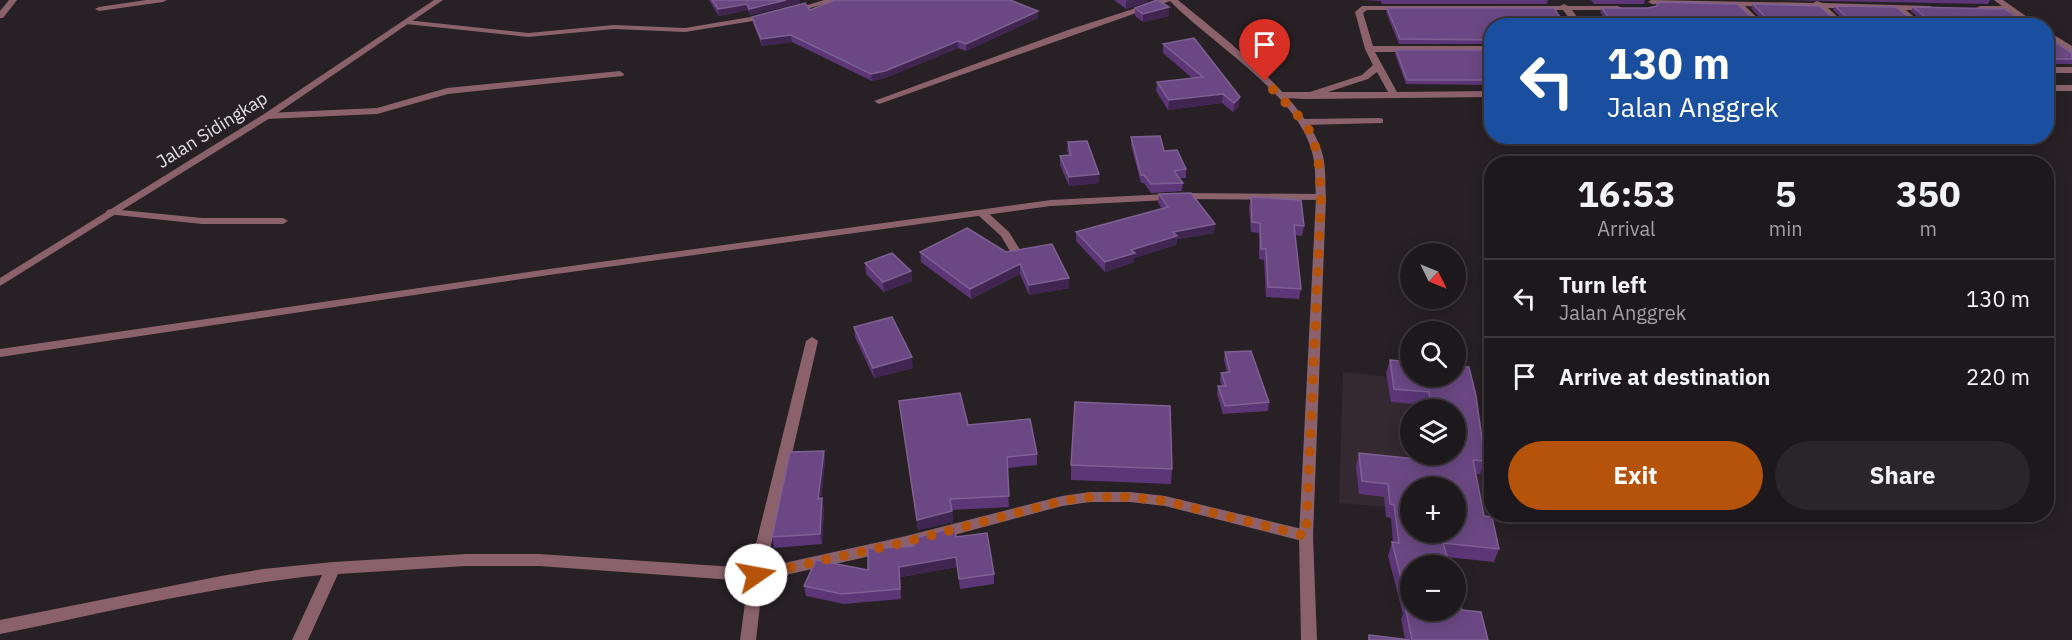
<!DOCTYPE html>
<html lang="en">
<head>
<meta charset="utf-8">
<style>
	:root { --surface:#1d181c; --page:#2a2529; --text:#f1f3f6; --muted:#a0a0a3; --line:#3b373b; --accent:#b45309 }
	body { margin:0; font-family:"IBM Plex Sans",sans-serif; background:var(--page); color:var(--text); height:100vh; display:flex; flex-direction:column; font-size:22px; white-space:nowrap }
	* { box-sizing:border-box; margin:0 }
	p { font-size:20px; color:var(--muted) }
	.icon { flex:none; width:33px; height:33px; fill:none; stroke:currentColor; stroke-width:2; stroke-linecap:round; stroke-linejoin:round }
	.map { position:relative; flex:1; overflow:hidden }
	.details { position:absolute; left:1484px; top:156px; width:570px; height:366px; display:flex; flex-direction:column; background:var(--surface); border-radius:24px; box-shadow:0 3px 15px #0003,0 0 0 2px var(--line) }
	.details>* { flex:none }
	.hud { position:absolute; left:1484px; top:18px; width:570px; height:126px; border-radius:24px; box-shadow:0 3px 15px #0003,0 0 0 2px var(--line); background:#1a4fa0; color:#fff; overflow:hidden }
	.needle { width:39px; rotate:133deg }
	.buttons { position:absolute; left:1400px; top:243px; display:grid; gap:12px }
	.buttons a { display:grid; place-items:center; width:66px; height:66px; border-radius:50%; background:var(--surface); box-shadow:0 3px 15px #0003,0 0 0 2px var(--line); font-size:30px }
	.pin { position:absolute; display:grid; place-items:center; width:51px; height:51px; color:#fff; margin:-62px -26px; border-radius:50% 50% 50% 0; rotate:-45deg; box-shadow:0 0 6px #0007 }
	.pin .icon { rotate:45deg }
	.me { position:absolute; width:66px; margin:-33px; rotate:78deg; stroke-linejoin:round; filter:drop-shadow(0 0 4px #0008) }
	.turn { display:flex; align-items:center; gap:21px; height:126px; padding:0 24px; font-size:27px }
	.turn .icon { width:78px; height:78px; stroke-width:2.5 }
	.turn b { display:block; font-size:42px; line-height:51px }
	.eta { display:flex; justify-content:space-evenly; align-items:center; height:102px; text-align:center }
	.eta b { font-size:36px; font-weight:700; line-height:42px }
	.cta { display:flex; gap:12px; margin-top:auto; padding:12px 24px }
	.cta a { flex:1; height:69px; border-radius:36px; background:var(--accent); color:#fff; font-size:24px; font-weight:700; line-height:69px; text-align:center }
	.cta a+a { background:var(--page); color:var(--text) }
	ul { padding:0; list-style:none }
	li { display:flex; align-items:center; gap:18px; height:78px; padding:0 24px; border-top:2px solid var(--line) }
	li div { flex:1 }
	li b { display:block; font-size:22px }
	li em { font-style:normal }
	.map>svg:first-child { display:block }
</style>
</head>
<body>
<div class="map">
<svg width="2072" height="640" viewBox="0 0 2072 640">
	<rect width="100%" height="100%" fill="#272025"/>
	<path fill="#342831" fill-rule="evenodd" d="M1343,372L1474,386L1491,476V514L1498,515L1499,518L1455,514V488H1410V509L1339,503ZM1410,410H1455V454H1410Z"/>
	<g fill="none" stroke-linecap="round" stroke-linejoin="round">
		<g fill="#8b626b" fill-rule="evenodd">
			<path d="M1380,118L1383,119V123L1304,125L1299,122L1304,119Z"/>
			<path d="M982,210L986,211L1009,232L1024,256L1022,258H1014L1001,236L978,215L977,213Z"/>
		</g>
		<g fill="#8b626b" fill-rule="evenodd">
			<path d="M9,0H17L3,18H0V11Z"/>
			<path d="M146,0H167L163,2L99,11L95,9L99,7Z"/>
			<path d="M824,0H837L793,13L789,11Z"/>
			<path d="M1161,0H1173L882,103L879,104L874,101L1071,29Z"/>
			<path d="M1651,0L1813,3L1817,1L1822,3L1930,6L1934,8L1930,10H1906L1925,26H1915L1896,10L1828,8L1848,26H1838L1818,8L1745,6L1766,26H1757L1736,6L1652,4L1648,2Z"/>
			<path d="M1994,0H2003L2040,26H2030L2009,11L1980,10L1976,8L1980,6H2002Z"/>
			<path d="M1564,4L1568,6H1618L1622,8L1618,10H1572L1584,26H1575L1563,10H1367L1363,13L1373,46H1491V52H1375L1397,92L1491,91V97L1307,99L1281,98L1276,95L1281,92H1310L1362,75L1373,65L1365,49L1355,12L1362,6H1560ZM1377,72L1388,92H1328L1368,79Z"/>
			<path d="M768,14H771V18L685,32L614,29L528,37L406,24L402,22L406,20L528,33L614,25L685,28Z"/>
			<path d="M2046,30L2072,46V53L2046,36Z"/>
			<rect x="2046" y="67" width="26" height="6"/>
			<path d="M620,71L624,74L623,76L448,94L377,114L267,119L262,116L267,113L377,108L447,88Z"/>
			<rect x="2046" y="85" width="26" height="6"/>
			<path d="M1186,193L1321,194L1326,197L1321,200L1186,199L1051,206L549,275L0,357V349L549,269L1051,200Z"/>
			<path d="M111,209L202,218H283L288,221L283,224H202L107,214L106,212L107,210Z"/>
			<path d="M812,337L818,341L766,567L902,537L1062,496L1090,492H1130L1165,496L1306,530L1311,532L1313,536L1311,540L1306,542L1165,506L1130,502H1090L1062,506L902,549L763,580L756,640H740L748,581L539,566H466L338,574L308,640H292L322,575C213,586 107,612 0,634V620L221,576L263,569L333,562L466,554H539L750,568L806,341Z"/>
		</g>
		<g fill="#8b626b" fill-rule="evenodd">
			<path d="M434,0H443L270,118L0,286V278L264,114Z"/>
			<path d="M1169,0H1178C1220,35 1311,103 1323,156C1326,169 1325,184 1326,197L1313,536L1317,640H1301L1299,536L1316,197C1315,184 1316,169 1313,156C1301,96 1210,43 1169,0Z"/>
		</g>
	</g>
	<g fill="#5c3677">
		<path d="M709,0H799L800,3L750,15L748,10L719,16Z"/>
		<path d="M1114,0H1148L1147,2L1126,9Z"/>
		<path d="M1362,0H1548L1547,4H1382L1381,1Z"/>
		<path d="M1585,0H1645L1644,4H1594L1591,0Z"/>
		<path d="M1779,0H1990L1988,4Z"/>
		<path d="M1753,4L1840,24H1848L1833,10L1835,6L1917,24H1925L1911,11L1913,7L2030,26H1610L1600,12L1602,8H1648L1759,24L1765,23L1751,8Z"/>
		<path d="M1135,8L1169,16L1143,22L1135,16Z"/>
		<path d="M1387,8L1491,26V44H1399L1386,12Z"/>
		<path d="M810,10L1038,18L966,51L958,48L885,78L872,81L792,42L762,46L753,23L752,17Z"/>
		<path d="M2046,36L2072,53V64H2046Z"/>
		<path d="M1163,44L1239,106L1233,112L1222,103L1168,110L1156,91L1157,82L1192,78L1163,53Z"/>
		<path d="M1396,50H1491V85L1406,84L1395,54Z"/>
		<path d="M1131,137L1164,151L1186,169V178H1180L1183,183L1182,191L1151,193L1144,183H1141L1131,145Z"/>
		<path d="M1068,142L1099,183L1069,186L1060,165V156L1069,155L1067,151Z"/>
		<path d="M1159,194L1214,233L1177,239L1176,245L1134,258V262L1105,272L1076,241V232L1162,209L1158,203Z"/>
		<path d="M1251,197L1304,226L1302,236L1295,235L1301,289L1299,299L1266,297L1264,260L1259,259V233L1251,232L1249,207Z"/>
		<path d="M920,252H1006L1069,278V288L1029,295L1020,274L971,299L921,262Z"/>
		<path d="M865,263L911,271L912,281L884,292L866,274Z"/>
		<path d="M854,327L913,368L874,378L855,337Z"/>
		<path d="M1225,352L1269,402L1268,411L1223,414L1217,394L1218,386H1222L1220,381L1221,373L1227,372L1224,360Z"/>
		<path d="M1390,360L1455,376L1485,461L1480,474H1476L1484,516L1499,549L1494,562L1447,557L1462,610L1488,640H1368L1369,635L1405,639L1401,619L1403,614L1388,556L1392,542L1393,543L1391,518L1386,517L1384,497L1359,494L1356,466L1359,453L1431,460L1430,454H1455V410H1426V405L1391,402L1386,373Z"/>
		<path d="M899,401L968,425L1037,454V465L1007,468L1009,507L952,510L953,522L918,530Z"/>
		<path d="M824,451L825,462L821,498L824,509L822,544L774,548L772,537Z"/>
		<path d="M1071,465L1172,469L1171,484L1071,480Z"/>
		<path d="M956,537L994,574V584L960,589L957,567L901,577V599L844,604L806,596L804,586L868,570L913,546Z"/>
	</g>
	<g fill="#412551">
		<path d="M786,0H799L800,3L750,15L749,9Z"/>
		<path d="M1128,0H1148L1147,2L1126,9V1Z"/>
		<path d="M747,4L748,10L719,16L718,9Z"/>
		<path d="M1169,7V16L1143,22V14Z"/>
		<path d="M1038,11V18L966,51V44Z"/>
		<path d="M791,35L792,42L762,46L761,39Z"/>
		<path d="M958,41V48L885,78L872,81L871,74Z"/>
		<path d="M1223,94L1222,103L1168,110L1169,100Z"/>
		<path d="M1240,97L1239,106L1233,112L1234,103Z"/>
		<path d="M1099,174V183L1069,186V177Z"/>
		<path d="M1215,224L1214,233L1177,239L1176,245L1134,258V262L1105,272V262L1131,250L1173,232Z"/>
		<path d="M1020,264V274L971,299L970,289Z"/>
		<path d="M911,271L912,281L884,292L883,282Z"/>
		<path d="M1069,278V288L1029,295V285Z"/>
		<path d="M912,357L913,368L874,378L873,368Z"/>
		<path d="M824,451L825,462L820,509L818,499Z"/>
		<path d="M822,498L824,509L822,544L820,534Z"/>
		<path d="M952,511L953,522L918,530L917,520Z"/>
		<path d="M956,557L957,567L901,577V599L899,567Z"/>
	</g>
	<g fill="#6b4883" stroke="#7e6092" stroke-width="1.5" fill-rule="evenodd">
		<path d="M712,0H786L749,9L747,4L718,9Z"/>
		<path d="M835,0H1010L1038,11L966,44L958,41L885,71L871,74L791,35L761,39L752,17L805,3L810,10Z"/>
		<path d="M1157,0L1169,7L1143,14L1135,8Z"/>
		<path d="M1658,2L1737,4L1759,24L1770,22L1753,4L1819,6L1840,24H1850L1852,22L1835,6L1896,7L1917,24H1927L1930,21L1913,7L2005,9L2030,26H1614L1602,8H1648L1657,6Z"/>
		<path d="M1387,8H1554L1566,26H1491V40L1400,39Z"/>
		<path d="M2046,36L2072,53V59H2046Z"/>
		<path d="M1194,38L1240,97L1234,103L1223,94L1169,100L1157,82L1203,77L1163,44Z"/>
		<path d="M1396,50H1491V80H1407Z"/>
		<path d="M1160,136L1164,151L1177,150L1186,169L1174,171L1183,183L1151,184L1144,175H1141L1131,137Z"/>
		<path d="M1087,141L1099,174L1069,177L1060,156L1071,155L1068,142Z"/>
		<path d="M1191,193L1215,224L1173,232L1177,236L1131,250L1135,253L1105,262L1076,232L1168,207L1159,194Z"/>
		<path d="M1251,197L1301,200L1304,226L1294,225L1301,289L1268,287L1266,249H1261L1260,223L1252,222Z"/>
		<path d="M967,228L1006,252L1052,244L1069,278L1029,285L1020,264L970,289L920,252Z"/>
		<path d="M892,253L911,271L883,282L865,263Z"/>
		<path d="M892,317L912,357L873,368L854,327Z"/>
		<path d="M1251,351L1269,402L1225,406L1218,386H1226L1221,373L1230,372L1225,352Z"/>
		<path d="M1390,360L1410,362V376H1455V366L1469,367L1476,396L1485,461L1473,460L1484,516L1492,517L1499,549L1443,543L1450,566H1410V610H1455V584L1462,610L1481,612L1488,640H1412L1405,606H1408L1392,542L1399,543L1394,505L1390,504L1388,484L1362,481L1359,453L1436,461L1435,454H1455V410H1431L1429,392L1394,389ZM1410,488H1455V532H1410Z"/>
		<path d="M960,393L968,425L1030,419L1037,454L1007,457L1009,496L950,499L952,511L917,520L899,401Z"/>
		<path d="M1075,402L1170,406L1172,469L1071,465Z"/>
		<path d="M824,451L818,499L822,498L820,534L772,537L790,452Z"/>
		<path d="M955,527L956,537L987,533L994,574L959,579L956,557L899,567L900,589L842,594L804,586L816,560L868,570V549L914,546L912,539Z"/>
		<path d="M1369,635L1410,640H1369Z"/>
	</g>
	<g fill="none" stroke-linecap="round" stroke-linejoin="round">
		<path stroke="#b45309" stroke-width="10" stroke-dasharray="0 18" d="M756,575L902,543L1062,501L1090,497H1130L1165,501L1306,536L1321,197L1318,155L1310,132L1304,122L1265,81"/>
	</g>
	<g text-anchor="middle" stroke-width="6" stroke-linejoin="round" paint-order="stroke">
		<g font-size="18" fill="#e3dfe2" stroke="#272025">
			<text transform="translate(212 130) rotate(-32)" y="6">Jalan Sidingkap</text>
		</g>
	</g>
</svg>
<div class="buttons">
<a><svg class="needle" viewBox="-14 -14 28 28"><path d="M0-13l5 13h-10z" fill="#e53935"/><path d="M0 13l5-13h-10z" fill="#a0a0a3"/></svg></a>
<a><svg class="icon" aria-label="search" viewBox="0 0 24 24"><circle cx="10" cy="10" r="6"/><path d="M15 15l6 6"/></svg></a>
<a><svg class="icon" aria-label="layers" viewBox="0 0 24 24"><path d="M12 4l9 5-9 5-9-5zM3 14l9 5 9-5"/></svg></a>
<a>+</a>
<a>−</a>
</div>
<div class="pin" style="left:1265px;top:81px;background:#d93025"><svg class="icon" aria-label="arrive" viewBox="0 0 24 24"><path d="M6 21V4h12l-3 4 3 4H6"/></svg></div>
<svg class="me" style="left:756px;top:575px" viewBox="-20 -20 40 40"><circle r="19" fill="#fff"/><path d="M0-13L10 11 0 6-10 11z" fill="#b45309"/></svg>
<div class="hud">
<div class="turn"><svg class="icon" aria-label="left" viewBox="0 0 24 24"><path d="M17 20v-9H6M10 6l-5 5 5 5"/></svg><div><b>130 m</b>Jalan Anggrek</div></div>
</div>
<section class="details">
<div class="eta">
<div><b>16:53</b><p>Arrival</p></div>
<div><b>5</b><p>min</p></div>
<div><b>350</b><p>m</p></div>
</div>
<ul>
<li><svg class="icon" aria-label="left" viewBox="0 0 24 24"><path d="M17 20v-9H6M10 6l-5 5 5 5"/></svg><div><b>Turn left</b><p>Jalan Anggrek</p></div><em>130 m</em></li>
<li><svg class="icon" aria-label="arrive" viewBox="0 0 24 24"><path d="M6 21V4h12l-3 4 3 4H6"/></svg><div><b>Arrive at destination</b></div><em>220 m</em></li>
</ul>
<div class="cta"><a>Exit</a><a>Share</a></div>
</section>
</div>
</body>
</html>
